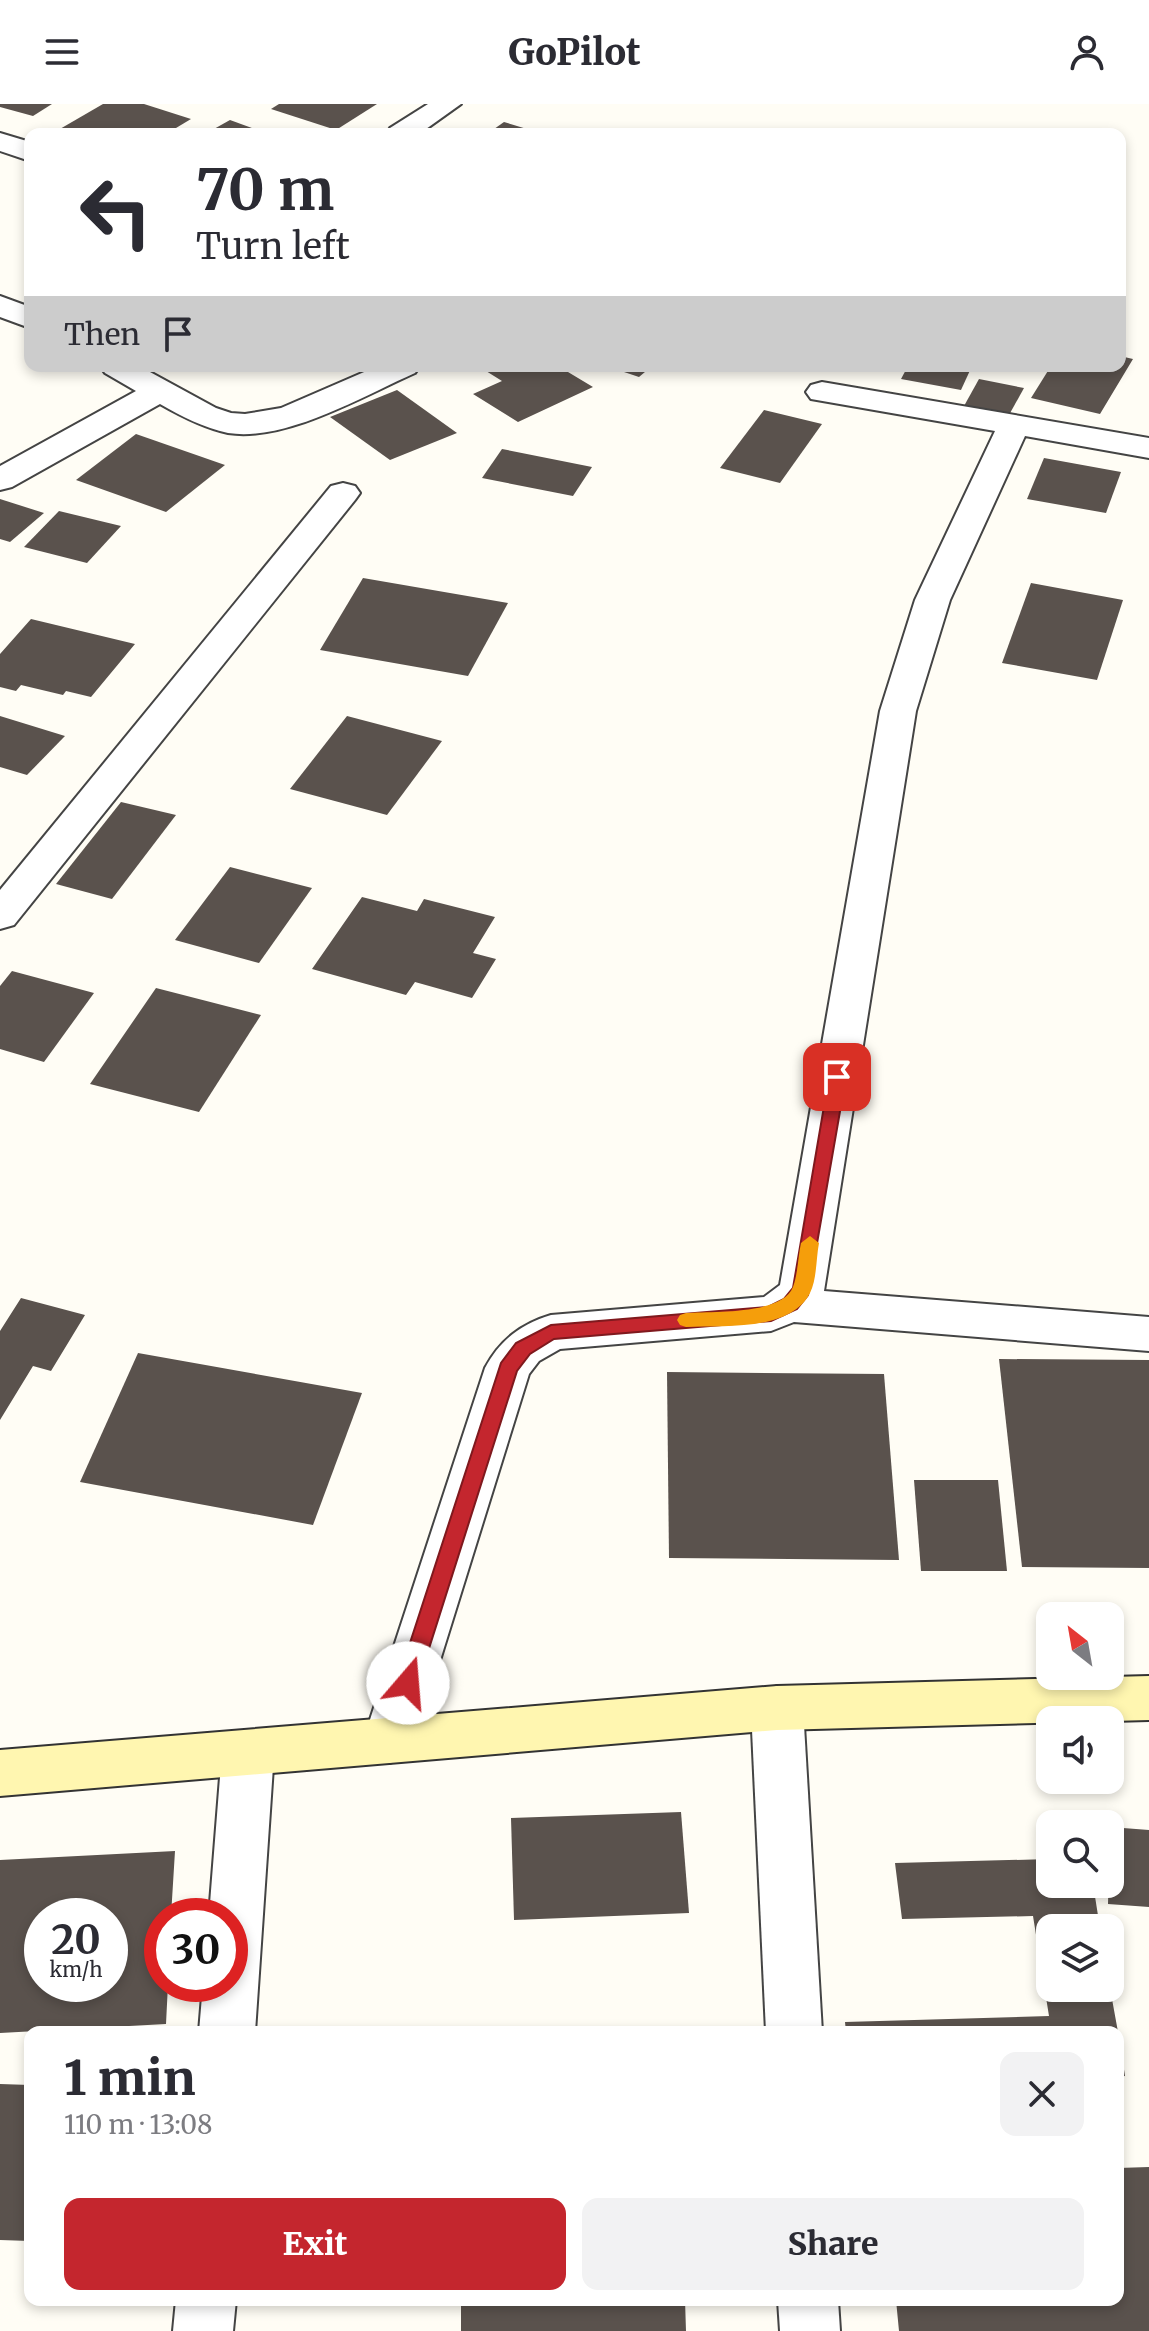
<!DOCTYPE html>
<html lang="en">
<head>
<meta charset="utf-8">
<style>
	:root { --surface:#fff; --page:#f2f2f3; --text:#2b2b33; --muted:#7c7c81; --accent:#c4262e }
	body { margin:0; font-family:Merriweather,serif; background:var(--page); color:var(--text); height:100vh; display:flex; flex-direction:column; font-size:30px; white-space:nowrap }
	* { box-sizing:border-box; margin:0 }
	p { font-size:26px; color:var(--muted) }
	.icon { flex:none; width:44px; height:44px; fill:none; stroke:currentColor; stroke-width:2; stroke-linecap:round; stroke-linejoin:round }
	.map { position:relative; flex:1; overflow:hidden }
	.drawer { position:absolute; left:24px; top:1922px; width:1100px; height:280px; display:flex; flex-direction:column; background:var(--surface); border-radius:16px; box-shadow:0 4px 12px #0003 }
	.drawer>* { flex:none }
	.hud { position:absolute; left:24px; top:24px; width:1102px; height:244px; border-radius:16px; box-shadow:0 4px 12px #0003; background:#fff; color:var(--text); overflow:hidden }
	.needle { width:52px; rotate:329deg }
	.controls { position:absolute; left:1036px; top:1498px; display:grid; gap:16px }
	.controls a { display:grid; place-items:center; width:88px; height:88px; border-radius:16px; background:var(--surface); box-shadow:0 4px 12px #0003; font-size:40px }
	.speed { position:absolute; left:24px; top:1794px; display:flex; gap:16px; font-size:40px; font-weight:700; text-align:center }
	.speed>* { display:grid; place-content:center; width:104px; height:104px; border-radius:50%; background:var(--surface); box-shadow:0 4px 12px #0003; line-height:1 }
	.speed small { font-size:20px; font-weight:400 }
	.speed .limit { border:12px solid #d22; background:#fff; color:#111 }
	.pin { position:absolute; display:grid; place-items:center; width:68px; height:68px; color:#fff; margin:-34px; border-radius:16px; box-shadow:0 4px 12px #0006 }
	.me { position:absolute; width:88px; margin:-44px; rotate:18deg; stroke-linejoin:round; filter:drop-shadow(0 0 6px #0008) }
	.turn { display:flex; align-items:center; gap:28px; height:168px; padding:0 40px; font-size:36px }
	.turn .icon { width:104px; height:104px; stroke-width:2.5 }
	.turn b { display:block; font-size:56px; line-height:68px }
	.then { display:flex; align-items:center; height:76px; padding:0 40px; background:#0003; gap:16px; font-size:30px }
	.round { display:grid; place-items:center; flex:none; width:84px; height:84px; border-radius:16px; background:var(--page) }
	.summary { display:flex; align-items:center; justify-content:space-between; height:136px; padding:0 40px }
	h1 { font-size:48px; font-weight:800; line-height:60px }
	.action { display:flex; gap:16px; margin-top:auto; padding:16px 40px }
	.action a { flex:1; height:92px; border-radius:16px; background:var(--accent); color:#fff; font-size:32px; font-weight:800; line-height:92px; text-align:center }
	.action a+a { background:var(--page); color:var(--text) }
	header { display:flex; justify-content:space-between; align-items:center; height:104px; padding:0 40px; background:var(--surface); font-size:36px; font-weight:800 }
	.map>svg:first-child { display:block }
</style>
</head>
<body>
<header><svg class="icon" aria-label="menu" viewBox="0 0 24 24"><path d="M4 6h16M4 12h16M4 18h16"/></svg>GoPilot<svg class="icon" aria-label="person" viewBox="0 0 24 24"><circle cx="12" cy="8" r="4"/><path d="M4 21q1-7 8-7t8 7"/></svg></header>
<div class="map">
<svg width="1149" height="2227" viewBox="0 0 1149 2227">
	<rect width="100%" height="100%" fill="#fffdf5"/>
	<g fill="#5a524d" fill-rule="evenodd">
		<path d="M0,0H52L33,12L0,3Z"/>
		<path d="M103,0H144L191,15L166,30L53,29Z"/>
		<path d="M279,0H377L336,26L271,5Z"/>
		<path d="M230,16L268,30H205Z"/>
		<path d="M504,18L540,29V30H487Z"/>
		<path d="M1120,252L1133,255L1100,310L1031,294L1051,262H1120Z"/>
		<path d="M478,262H558L593,283L518,318L473,290L502,277Z"/>
		<path d="M606,262H652L639,273Z"/>
		<path d="M908,262H972L961,286L901,275Z"/>
		<path d="M979,275L1024,284L1009,311L964,302Z"/>
		<path d="M397,286L457,329L390,356L330,313Z"/>
		<path d="M764,306L822,320L780,379L720,364Z"/>
		<path d="M136,330L225,361L166,408L76,376Z"/>
		<path d="M502,345L592,363L573,392L482,374Z"/>
		<path d="M1044,354L1121,368L1106,409L1027,395Z"/>
		<path d="M0,395L44,409L10,438L0,435Z"/>
		<path d="M59,407L121,422L87,459L24,443Z"/>
		<path d="M363,474L508,499L468,572L320,546Z"/>
		<path d="M1031,479L1123,496L1097,576L1002,559Z"/>
		<path d="M31,515L135,540L91,593L66,587L63,591L21,581L16,587L0,583V550Z"/>
		<path d="M0,612L65,632L27,671L0,663Z"/>
		<path d="M347,612L442,637L387,711L290,685Z"/>
		<path d="M121,698L176,711L112,795L56,780Z"/>
		<path d="M230,763L312,784L259,859L175,836Z"/>
		<path d="M362,793L417,807L424,795L495,813L473,849L496,855L472,894L415,878L406,891L312,865Z"/>
		<path d="M12,867L94,889L44,958L0,945V882Z"/>
		<path d="M156,884L261,911L199,1008L90,980Z"/>
		<path d="M21,1194L85,1211L51,1267L33,1262L0,1316V1227Z"/>
		<path d="M138,1249L362,1289L313,1421L80,1378Z"/>
		<path d="M999,1255L1149,1256V1464L1022,1463Z"/>
		<path d="M667,1268L884,1270L899,1456L669,1454Z"/>
		<path d="M914,1376H998L1007,1467H921Z"/>
		<path d="M681,1708L689,1809L514,1816L511,1714Z"/>
		<path d="M1110,1723L1149,1726V1803L1108,1800Z"/>
		<path d="M175,1747L171,1812H162V1880H168L166,1920L0,1929V1756ZM42,1812H110V1880H42Z"/>
		<path d="M1050,1755V1780H1093L1100,1824H1050V1884H1110L1118,1928H846L845,1918L1049,1912L1033,1812L902,1815L895,1759Z"/>
		<path d="M1120,1939L1125,1972L1118,1973Z"/>
		<path d="M0,1980L30,1981V2137L0,2136Z"/>
		<path d="M1149,2063V2227H899L896,2196H1118V2064Z"/>
		<path d="M461,2196H685L686,2227H461Z"/>
	</g>
	<g fill="none" stroke-linecap="round" stroke-linejoin="round">
		<g stroke="#444" stroke-width="4">
			<g id="street">
				<path d="M428,0H461L419,30H386L390,24Z"/>
				<path d="M0,29L30,38V57L0,47Z"/>
				<path d="M0,192L30,203V224L0,213Z"/>
				<path d="M100,262H139L216,304L231,309L245,310L281,304L378,262H420L415,269C363,292 286,338 228,329C204,324 181,312 160,300L12,383L0,386V362L136,287L105,269Z"/>
				<path d="M822,278L1149,334V354L1025,332L950,496L916,607L824,1187L1149,1213V1247L794,1218L771,1227L560,1245L539,1257L529,1270L415,1637L407,1653L389,1659L371,1653L363,1637L485,1264C500,1236 521,1220 551,1211L764,1193L780,1181L880,607L915,496L995,327L811,295L806,288L811,281Z"/>
				<path d="M343,379L355,382L360,389L355,396L14,821L0,825V786L331,382Z"/>
				<path d="M777,1582L795,1589L803,1604L822,1928H766L751,1604L759,1589Z"/>
				<path d="M248,1626L266,1632L274,1648L255,1928H199L203,1880H230V1812H209L222,1648L230,1632Z"/>
				<path d="M176,2196H236L233,2227H173Z"/>
				<path d="M778,2196H838L840,2227H780Z"/>
			</g>
		</g>
		<g stroke="#333" stroke-width="4">
			<path id="secondary" d="M1149,1572V1616L777,1626L0,1692V1646L777,1582Z"/>
		</g>
		<use href="#street" fill="#fff" fill-rule="evenodd"/>
		<use href="#secondary" fill="#fff6b0" fill-rule="evenodd"/>
	</g>
	<path fill="#c4262e" stroke="#7f191e" stroke-width="2" d="M837,967L846,973L808,1191L797,1205L771,1217L554,1235L530,1250L517,1267L418,1579L415,1585L408,1588L400,1585L397,1579L501,1259L516,1239L551,1221L768,1203L784,1195L793,1184L829,973Z"/>
	<path fill="#f59e0b" d="M810,1132L819,1139C816,1154 817,1175 810,1189C790,1228 724,1221 686,1223L680,1221L677,1216L680,1211L686,1209C713,1207 782,1211 793,1183C798,1170 798,1152 801,1139Z"/>
</svg>
<div class="controls">
<a><svg class="needle" viewBox="-14 -14 28 28"><path d="M0-13l5 13h-10z" fill="#e53935"/><path d="M0 13l5-13h-10z" fill="#7c7c81"/></svg></a>
<a><svg class="icon" aria-label="sound" viewBox="0 0 24 24"><path d="M4 9h4l5-4v14l-5-4H4zM17 9q2 3 0 6"/></svg></a>
<a><svg class="icon" aria-label="search" viewBox="0 0 24 24"><circle cx="10" cy="10" r="6"/><path d="M15 15l6 6"/></svg></a>
<a><svg class="icon" aria-label="layers" viewBox="0 0 24 24"><path d="M12 4l9 5-9 5-9-5zM3 14l9 5 9-5"/></svg></a>
</div>
<div class="speed"><div>20<small>km/h</small></div><div class="limit">30</div></div>
<div class="pin" style="left:837px;top:973px;background:#d93025"><svg class="icon" aria-label="arrive" viewBox="0 0 24 24"><path d="M6 21V4h12l-3 4 3 4H6"/></svg></div>
<svg class="me" style="left:408px;top:1579px" viewBox="-20 -20 40 40"><circle r="19" fill="#fff"/><path d="M0-13L10 11 0 6-10 11z" fill="#c4262e"/></svg>
<div class="hud">
<div class="turn"><svg class="icon" aria-label="left" viewBox="0 0 24 24"><path d="M17 20v-9H6M10 6l-5 5 5 5"/></svg><div><b>70 m</b>Turn left</div></div>
<div class="then">Then<svg class="icon" aria-label="arrive" viewBox="0 0 24 24"><path d="M6 21V4h12l-3 4 3 4H6"/></svg></div>
</div>
<section class="drawer">
<div class="summary"><div><h1>1 min</h1><p>110 m · 13:08</p></div><a class="round"><svg class="icon" aria-label="close" viewBox="0 0 24 24"><path d="M6 6l12 12M18 6L6 18"/></svg></a></div>
<div class="action"><a>Exit</a><a>Share</a></div>
</section>
</div>
</body>
</html>
